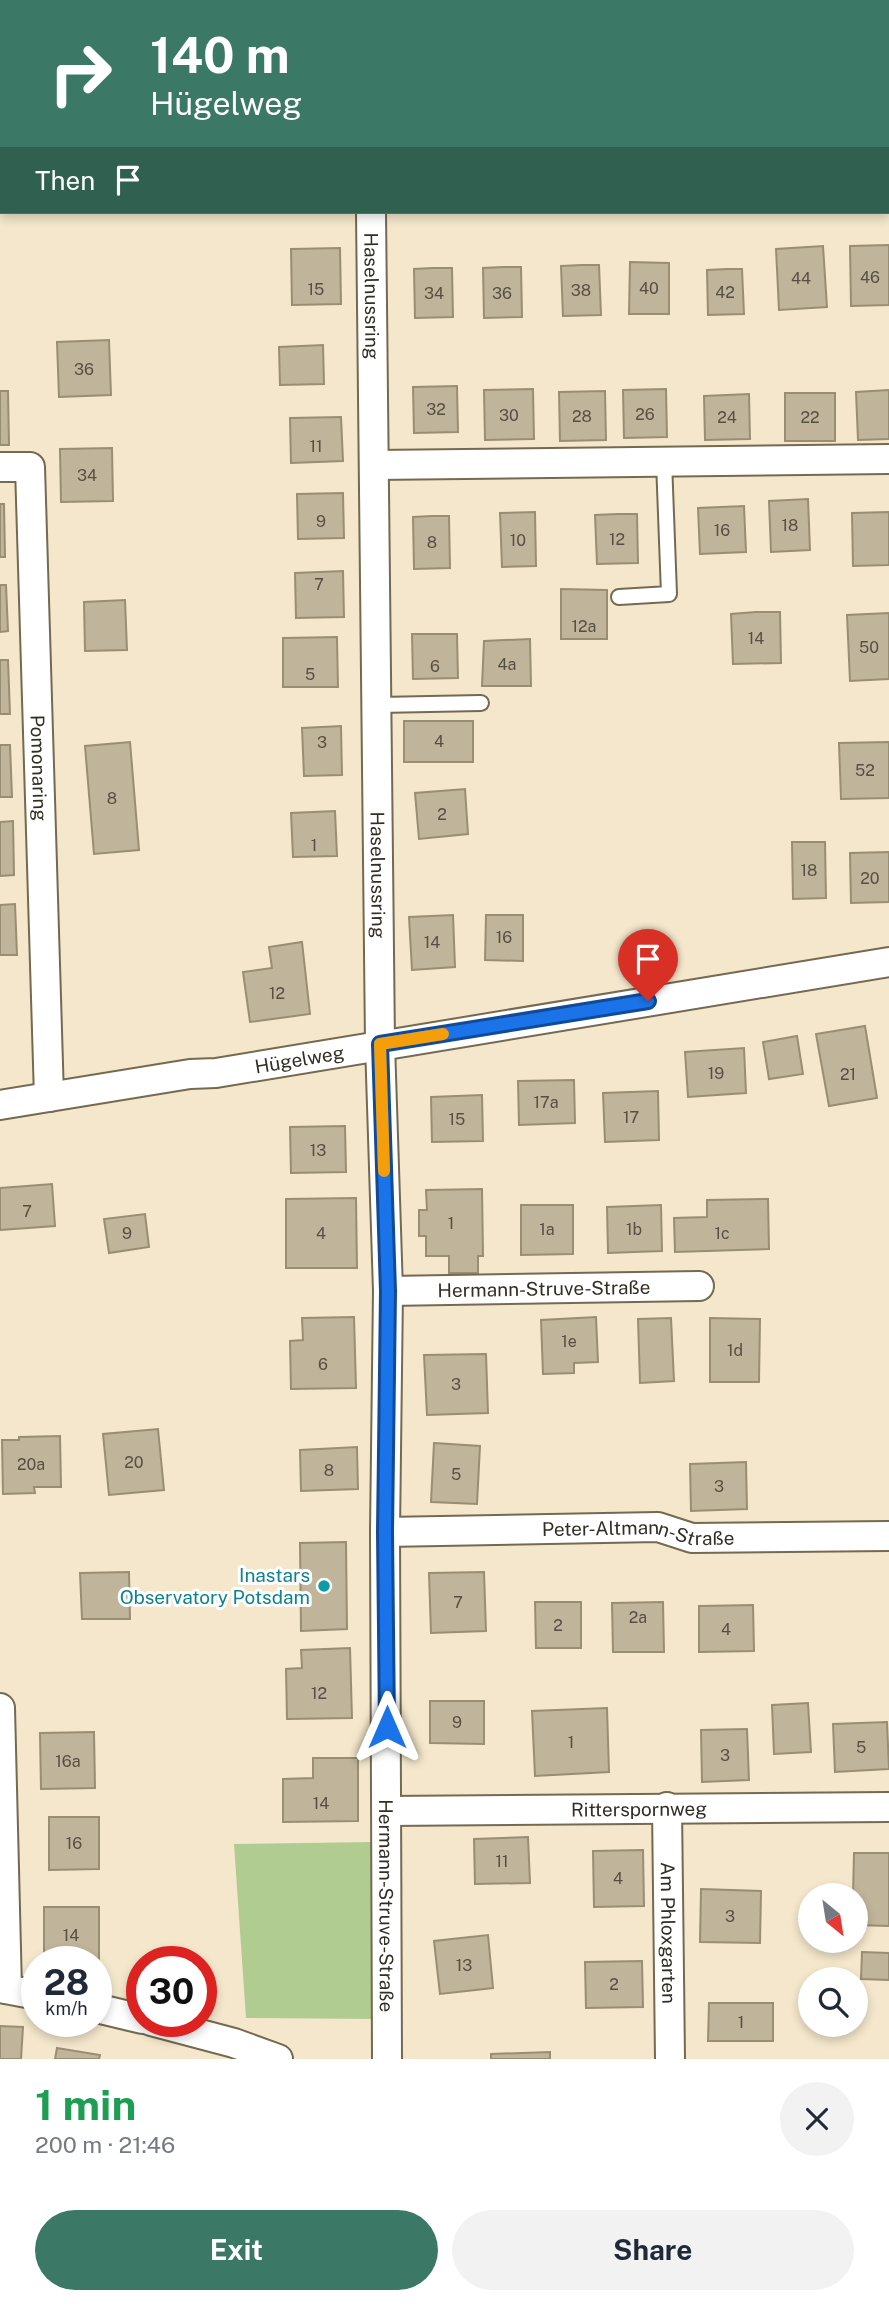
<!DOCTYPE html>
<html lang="en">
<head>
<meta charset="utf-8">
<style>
	:root { --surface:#fff; --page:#f2f2f3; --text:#1f2937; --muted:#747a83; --accent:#3b7865 }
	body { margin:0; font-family:"Public Sans",sans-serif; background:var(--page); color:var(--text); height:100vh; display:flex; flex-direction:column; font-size:26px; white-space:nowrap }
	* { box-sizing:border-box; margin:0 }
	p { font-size:23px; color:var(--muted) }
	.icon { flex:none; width:38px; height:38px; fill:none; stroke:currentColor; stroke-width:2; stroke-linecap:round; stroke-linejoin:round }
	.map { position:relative; height:2059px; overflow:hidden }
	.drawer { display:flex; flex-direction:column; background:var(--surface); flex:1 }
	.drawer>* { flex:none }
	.top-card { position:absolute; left:0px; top:0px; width:889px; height:214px; box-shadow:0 4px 10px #0003; background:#3b7865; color:#fff; overflow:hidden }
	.needle { width:46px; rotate:150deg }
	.buttons { position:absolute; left:798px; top:1883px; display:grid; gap:14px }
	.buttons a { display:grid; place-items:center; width:70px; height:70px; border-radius:50%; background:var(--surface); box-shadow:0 4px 10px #0003; font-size:35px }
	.speed { position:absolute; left:21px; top:1946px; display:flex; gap:14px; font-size:35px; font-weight:700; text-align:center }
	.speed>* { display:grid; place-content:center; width:91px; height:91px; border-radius:50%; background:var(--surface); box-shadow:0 4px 10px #0003; line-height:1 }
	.speed small { font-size:18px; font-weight:400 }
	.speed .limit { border:10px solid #d22; background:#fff; color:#111 }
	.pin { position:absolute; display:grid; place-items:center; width:60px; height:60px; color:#fff; margin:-72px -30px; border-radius:50% 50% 50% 0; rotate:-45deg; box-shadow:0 0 7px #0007 }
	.pin .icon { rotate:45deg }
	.me { position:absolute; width:77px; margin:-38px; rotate:0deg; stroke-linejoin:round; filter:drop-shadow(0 0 5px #0008) }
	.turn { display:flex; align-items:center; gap:24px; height:147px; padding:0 35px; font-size:32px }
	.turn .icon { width:91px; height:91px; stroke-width:2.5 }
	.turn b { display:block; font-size:49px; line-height:60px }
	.then { display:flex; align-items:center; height:66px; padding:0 35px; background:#0003; gap:14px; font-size:26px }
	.round { display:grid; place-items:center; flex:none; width:74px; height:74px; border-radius:37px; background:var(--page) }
	.summary { display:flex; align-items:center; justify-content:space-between; height:119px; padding:0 35px }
	h1 { font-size:42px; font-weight:700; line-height:52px; color:#1e9e55 }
	.primary-button { display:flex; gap:14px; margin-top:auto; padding:14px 35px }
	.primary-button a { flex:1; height:80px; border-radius:42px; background:var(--accent); color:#fff; font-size:28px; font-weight:700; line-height:80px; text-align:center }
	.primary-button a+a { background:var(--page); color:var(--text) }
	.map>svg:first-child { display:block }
</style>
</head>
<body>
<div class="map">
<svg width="889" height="2059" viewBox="0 0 889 2059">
	<rect width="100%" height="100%" fill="#f4e7cc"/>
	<path fill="#b0cc90" d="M372,1842L373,2019L246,2018L234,1844Z"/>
	<g fill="#c0b49a" stroke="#998d74" stroke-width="2">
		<rect x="407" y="0" width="49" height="2"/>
		<rect x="489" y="0" width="47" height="2"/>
		<rect x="665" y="0" width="65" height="2"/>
		<rect x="768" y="0" width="47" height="2"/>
		<path d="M846,0H889V28L887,2Z"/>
		<path d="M889,245V305L851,306L850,246Z"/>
		<path d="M823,246L827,307L779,310L776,249Z"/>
		<path d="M340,248L341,304L292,305L291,249Z"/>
		<path d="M630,262L669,263V314H629Z"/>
		<path d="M582,265H599L601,315L563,316L561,266Z"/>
		<path d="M503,267H521L522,317L484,318L483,268Z"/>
		<path d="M433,268H452L453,317L415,318L414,269Z"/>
		<path d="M727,269H742L744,314L708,315L707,270Z"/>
		<path d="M109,340L111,395L59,397L57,342Z"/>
		<path d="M323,345L324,384L280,385L279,347Z"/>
		<path d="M457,386L458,432L414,433L413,387Z"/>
		<path d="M533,389L534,439L485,440L484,390Z"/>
		<path d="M666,389L667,437L624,438L623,390Z"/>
		<path d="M889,390V439L858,440L856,392Z"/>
		<path d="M0,391H8L9,445H0Z"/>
		<path d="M605,391L606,440L560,441L559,392Z"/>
		<rect x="785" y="393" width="50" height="48"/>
		<path d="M749,394L750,439L705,440L704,396Z"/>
		<path d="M341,417L343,461L291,463L290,418Z"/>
		<path d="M112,448L113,501L61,502L60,449Z"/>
		<path d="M343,493L344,538L298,539L297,494Z"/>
		<path d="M808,499L810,550L771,552L769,501Z"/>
		<path d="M0,504H4L5,557H0Z"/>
		<path d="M744,506L746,552L700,554L698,508Z"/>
		<path d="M535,512L536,566L502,567L500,513Z"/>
		<path d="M889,512V565L853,566L852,513Z"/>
		<path d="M618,514H637L638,563L597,564L595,515Z"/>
		<path d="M432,516H449L450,568L414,569L413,517Z"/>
		<path d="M343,571L344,617L296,618L295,573Z"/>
		<path d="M0,585H6L8,631L0,632Z"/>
		<path d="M561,589L607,590V639H561Z"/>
		<path d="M125,600L127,650L85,651L84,602Z"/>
		<path d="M756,612H780L781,663L733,664L731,614Z"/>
		<path d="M889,613V679L850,681L847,615Z"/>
		<path d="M412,634H457L458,678L413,679Z"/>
		<path d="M337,637L338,687H283V638Z"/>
		<path d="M530,639L531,686H482L484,641Z"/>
		<path d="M0,660H8L10,714H0Z"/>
		<rect x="404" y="721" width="69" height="41"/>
		<path d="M341,726L342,775L304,776L302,728Z"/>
		<path d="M130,742L139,850L94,854L85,746Z"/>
		<path d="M889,742V798L841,799L839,743Z"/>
		<path d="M0,745H10L12,797H0Z"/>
		<path d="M465,789L468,834L419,839L415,793Z"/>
		<path d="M335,811L337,856L293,857L291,813Z"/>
		<path d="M13,821L14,875L0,876V822Z"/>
		<path d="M792,842H825L826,898L793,899Z"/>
		<path d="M889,852V902L851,903L850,853Z"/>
		<path d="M15,904L17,955H0V905Z"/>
		<path d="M453,915L455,967L412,970L409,917Z"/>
		<path d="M486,915H523V961L485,960Z"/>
		<path d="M302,942L310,1014L250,1022L243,972L272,968L269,947Z"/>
		<path d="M865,1026L877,1098L829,1106L816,1034Z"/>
		<path d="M797,1036L803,1074L769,1079L763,1042Z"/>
		<path d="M744,1048L746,1093L688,1097L685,1052Z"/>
		<path d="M574,1080L575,1123L519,1125L518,1081Z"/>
		<path d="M658,1091L659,1140L605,1142L603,1093Z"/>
		<path d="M482,1095L483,1141L432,1142L431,1097Z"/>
		<path d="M345,1126L346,1172L291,1173L290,1127Z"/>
		<path d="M52,1184L55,1226L0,1230V1188Z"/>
		<path d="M482,1189L483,1256H478V1273H449V1256H426V1236H419V1210H427L426,1190Z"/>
		<path d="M356,1198L357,1268H286V1199Z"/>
		<path d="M768,1199L769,1249L675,1252L674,1218L707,1217V1200Z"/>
		<path d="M521,1205H573V1254L521,1255Z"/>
		<path d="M661,1205L662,1251L608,1253L607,1207Z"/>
		<path d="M145,1214L149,1247L109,1253L104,1219Z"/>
		<path d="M354,1317L356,1388L291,1389L290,1341L303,1340L302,1318Z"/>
		<path d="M596,1317L598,1362L574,1363V1373L543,1374L541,1320Z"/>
		<path d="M671,1318L674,1381L640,1383L638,1319Z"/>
		<path d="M710,1318L760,1319L759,1382H710Z"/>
		<path d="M486,1354L488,1413L427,1415L424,1355Z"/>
		<path d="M158,1429L164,1490L109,1495L103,1434Z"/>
		<path d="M60,1436L61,1487H34L35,1493L3,1494L2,1440H19V1437Z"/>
		<path d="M434,1443L480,1446L477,1504L431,1502Z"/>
		<path d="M357,1447L358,1489L301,1491L300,1450Z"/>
		<path d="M746,1462L747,1509L691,1511L690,1464Z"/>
		<path d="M346,1542L347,1629L301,1631L300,1543Z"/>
		<path d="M129,1572L130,1619H82L80,1573Z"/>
		<path d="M484,1572L486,1631L431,1633L429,1573Z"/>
		<path d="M535,1602H581V1648H536Z"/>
		<path d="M663,1602L664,1652H613L612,1603Z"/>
		<path d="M753,1605L754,1651L699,1652V1606Z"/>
		<path d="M350,1648L352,1718L287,1719L286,1669L302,1668L301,1650Z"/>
		<path d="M430,1701H484V1744L430,1743Z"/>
		<path d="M808,1703L811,1752L774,1754L772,1705Z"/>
		<path d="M607,1708L609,1772L535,1776L532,1711Z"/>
		<path d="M887,1722L889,1769L835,1772L833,1724Z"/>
		<path d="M747,1729L749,1780L702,1782L701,1730Z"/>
		<path d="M94,1732L95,1788L41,1789L40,1733Z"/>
		<path d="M313,1758H358V1821L283,1822V1779L313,1778Z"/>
		<path d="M49,1817H99V1869L49,1870Z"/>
		<path d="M528,1837L530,1883L475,1884L474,1839Z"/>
		<path d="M643,1850L644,1906L594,1907L593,1851Z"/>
		<path d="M854,1853H889V1926L856,1925V1895H853Z"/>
		<path d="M701,1889L761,1891L760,1943L700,1942Z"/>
		<rect x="44" y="1907" width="55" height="55"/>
		<path d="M488,1935L493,1988L440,1994L434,1941Z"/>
		<path d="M862,1952L889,1953V1980L861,1979Z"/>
		<path d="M642,1961L643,2007L586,2008L585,1962Z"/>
		<path d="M709,2003H773V2041H708Z"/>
		<path d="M0,2026L23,2027L21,2059H0Z"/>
		<path d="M57,2048L100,2055L99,2059H55Z"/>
		<path d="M550,2052V2059H491V2054Z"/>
	</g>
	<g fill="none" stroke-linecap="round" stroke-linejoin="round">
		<g stroke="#746951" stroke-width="18">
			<g id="service">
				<path d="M619,597L669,594L664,461"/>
				<path d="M378,705L481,703"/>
			</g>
		</g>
		<g stroke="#746951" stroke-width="32">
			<g id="minor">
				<path d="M13,0V2"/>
				<path d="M368,0V2"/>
				<path d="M887,58H889"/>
				<path d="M0,146L2,143"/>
				<path d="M887,191H889"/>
				<path id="s1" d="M371,212L380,1044L388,1291L385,1532L387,2059"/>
				<path d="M375,465L889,459"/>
				<path id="s2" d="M0,467H30L49,1097"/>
				<path id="s3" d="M0,1105L190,1074L216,1073L889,962"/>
				<path id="s4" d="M388,1291L699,1286"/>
				<path id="s5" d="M385,1532L658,1527L692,1538L889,1536"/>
				<path d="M0,1708L7,1989"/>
				<path id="s6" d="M667,1807L670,2059"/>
				<path id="s7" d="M387,1811L889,1807"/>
				<path d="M0,1988L37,1995"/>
				<path d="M96,2008L142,2019"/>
				<path d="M151,2021L234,2043L278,2059"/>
			</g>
		</g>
		<use href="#service" stroke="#fff" stroke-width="14"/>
		<use href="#minor" stroke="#fff" stroke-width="28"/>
	</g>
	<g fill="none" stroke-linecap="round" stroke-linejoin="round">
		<g stroke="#114b97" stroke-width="18">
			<path id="route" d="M387,1727L385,1532L388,1291L380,1044L648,1001"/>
		</g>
		<use href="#route" stroke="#1a73e8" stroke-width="12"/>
		<path stroke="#f59e0b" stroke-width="12" d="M384,1171L380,1044L443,1034"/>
	</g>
	<circle fill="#0f9aa8" stroke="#fff" stroke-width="2.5" cx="324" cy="1586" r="7"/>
	<g text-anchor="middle" stroke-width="6" stroke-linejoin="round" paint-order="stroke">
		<g font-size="16" fill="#565042">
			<text x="870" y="283">46</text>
			<text x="801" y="284">44</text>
			<text x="649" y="294">40</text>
			<text x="316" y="295">15</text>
			<text x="581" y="296">38</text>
			<text x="725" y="298">42</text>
			<text x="434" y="299">34</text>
			<text x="502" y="299">36</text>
			<text x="84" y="375">36</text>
			<text x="436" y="415">32</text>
			<text x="645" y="420">26</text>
			<text x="509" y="421">30</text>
			<text x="582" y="422">28</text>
			<text x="727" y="423">24</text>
			<text x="810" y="423">22</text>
			<text x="316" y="452">11</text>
			<text x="87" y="481">34</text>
			<text x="321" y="527">9</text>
			<text x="790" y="531">18</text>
			<text x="722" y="536">16</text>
			<text x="617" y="545">12</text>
			<text x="518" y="546">10</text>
			<text x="432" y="548">8</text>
			<text x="319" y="590">7</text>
			<text x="584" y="632">12a</text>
			<text x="756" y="644">14</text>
			<text x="869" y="653">50</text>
			<text x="507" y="670">4a</text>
			<text x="435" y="672">6</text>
			<text x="310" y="680">5</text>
			<text x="439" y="747">4</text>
			<text x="322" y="748">3</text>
			<text x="865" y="776">52</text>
			<text x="112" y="804">8</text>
			<text x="442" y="820">2</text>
			<text x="314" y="851">1</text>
			<text x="809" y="876">18</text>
			<text x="870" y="884">20</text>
			<text x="504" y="943">16</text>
			<text x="432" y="948">14</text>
			<text x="277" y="999">12</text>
			<text x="716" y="1079">19</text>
			<text x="848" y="1080">21</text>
			<text x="546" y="1108">17a</text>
			<text x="631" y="1123">17</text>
			<text x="457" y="1125">15</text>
			<text x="318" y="1156">13</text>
			<text x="27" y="1217">7</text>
			<text x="451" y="1229">1</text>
			<text x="547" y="1235">1a</text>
			<text x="634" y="1235">1b</text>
			<text x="127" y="1239">9</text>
			<text x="321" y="1239">4</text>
			<text x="722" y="1239">1c</text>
			<text x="569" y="1347">1e</text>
			<text x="735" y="1356">1d</text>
			<text x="323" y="1370">6</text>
			<text x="456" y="1390">3</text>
			<text x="134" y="1468">20</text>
			<text x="31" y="1470">20a</text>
			<text x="329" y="1476">8</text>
			<text x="456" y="1480">5</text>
			<text x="719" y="1492">3</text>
			<text x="458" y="1608">7</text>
			<text x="638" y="1623">2a</text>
			<text x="558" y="1631">2</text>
			<text x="726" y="1635">4</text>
			<text x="319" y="1699">12</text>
			<text x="457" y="1728">9</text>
			<text x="571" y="1748">1</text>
			<text x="861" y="1753">5</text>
			<text x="725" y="1761">3</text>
			<text x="68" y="1767">16a</text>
			<text x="321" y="1809">14</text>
			<text x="74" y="1849">16</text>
			<text x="502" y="1867">11</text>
			<text x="618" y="1884">4</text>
			<text x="730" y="1922">3</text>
			<text x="71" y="1941">14</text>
			<text x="464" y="1971">13</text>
			<text x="614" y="1990">2</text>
			<text x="741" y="2028">1</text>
		</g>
		<g font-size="19" fill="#332e24" stroke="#fff">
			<text dy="7" stroke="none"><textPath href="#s1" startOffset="84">Haselnussring</textPath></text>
			<text dy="7" stroke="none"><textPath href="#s2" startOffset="331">Pomonaring</textPath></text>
			<text dy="7" stroke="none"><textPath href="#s1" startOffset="663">Haselnussring</textPath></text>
			<text dy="7" stroke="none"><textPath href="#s3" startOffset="303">Hügelweg</textPath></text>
			<text dy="7" stroke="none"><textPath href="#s4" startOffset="156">Hermann-Struve-Straße</textPath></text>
			<text dy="7" stroke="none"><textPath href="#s5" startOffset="254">Peter-Altmann-Straße</textPath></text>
			<text dy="7" stroke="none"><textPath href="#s7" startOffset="252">Ritterspornweg</textPath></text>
			<text dy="7" stroke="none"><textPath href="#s1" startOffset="1694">Hermann-Struve-Straße</textPath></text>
			<text dy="7" stroke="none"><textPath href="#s6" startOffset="126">Am Phloxgarten</textPath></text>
		</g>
		<g font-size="19" fill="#0d838f" stroke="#fff" text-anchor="end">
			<text x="310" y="1582">Inastars<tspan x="310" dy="22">Observatory Potsdam</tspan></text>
		</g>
	</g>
</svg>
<div class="buttons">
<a><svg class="needle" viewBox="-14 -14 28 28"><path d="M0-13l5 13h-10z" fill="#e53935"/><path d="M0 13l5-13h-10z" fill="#747a83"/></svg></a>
<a><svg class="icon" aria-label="search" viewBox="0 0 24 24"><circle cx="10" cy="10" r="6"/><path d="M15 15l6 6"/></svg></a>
</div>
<div class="speed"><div>28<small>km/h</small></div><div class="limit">30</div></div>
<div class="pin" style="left:648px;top:1001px;background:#d93025"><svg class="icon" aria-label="arrive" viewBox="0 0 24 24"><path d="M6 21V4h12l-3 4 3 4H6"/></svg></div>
<svg class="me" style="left:387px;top:1727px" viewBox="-20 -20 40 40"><path d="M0-17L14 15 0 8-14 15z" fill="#1a73e8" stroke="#fff" stroke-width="4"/></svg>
<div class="top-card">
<div class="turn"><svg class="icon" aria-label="right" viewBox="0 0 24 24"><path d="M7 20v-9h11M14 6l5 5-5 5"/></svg><div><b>140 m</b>Hügelweg</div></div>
<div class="then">Then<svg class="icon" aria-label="arrive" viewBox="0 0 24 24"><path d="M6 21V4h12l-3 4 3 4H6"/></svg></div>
</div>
</div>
<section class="drawer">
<div class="summary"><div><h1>1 min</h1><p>200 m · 21:46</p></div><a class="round"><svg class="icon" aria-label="close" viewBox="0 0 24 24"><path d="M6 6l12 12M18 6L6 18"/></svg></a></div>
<div class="primary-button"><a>Exit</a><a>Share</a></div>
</section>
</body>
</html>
